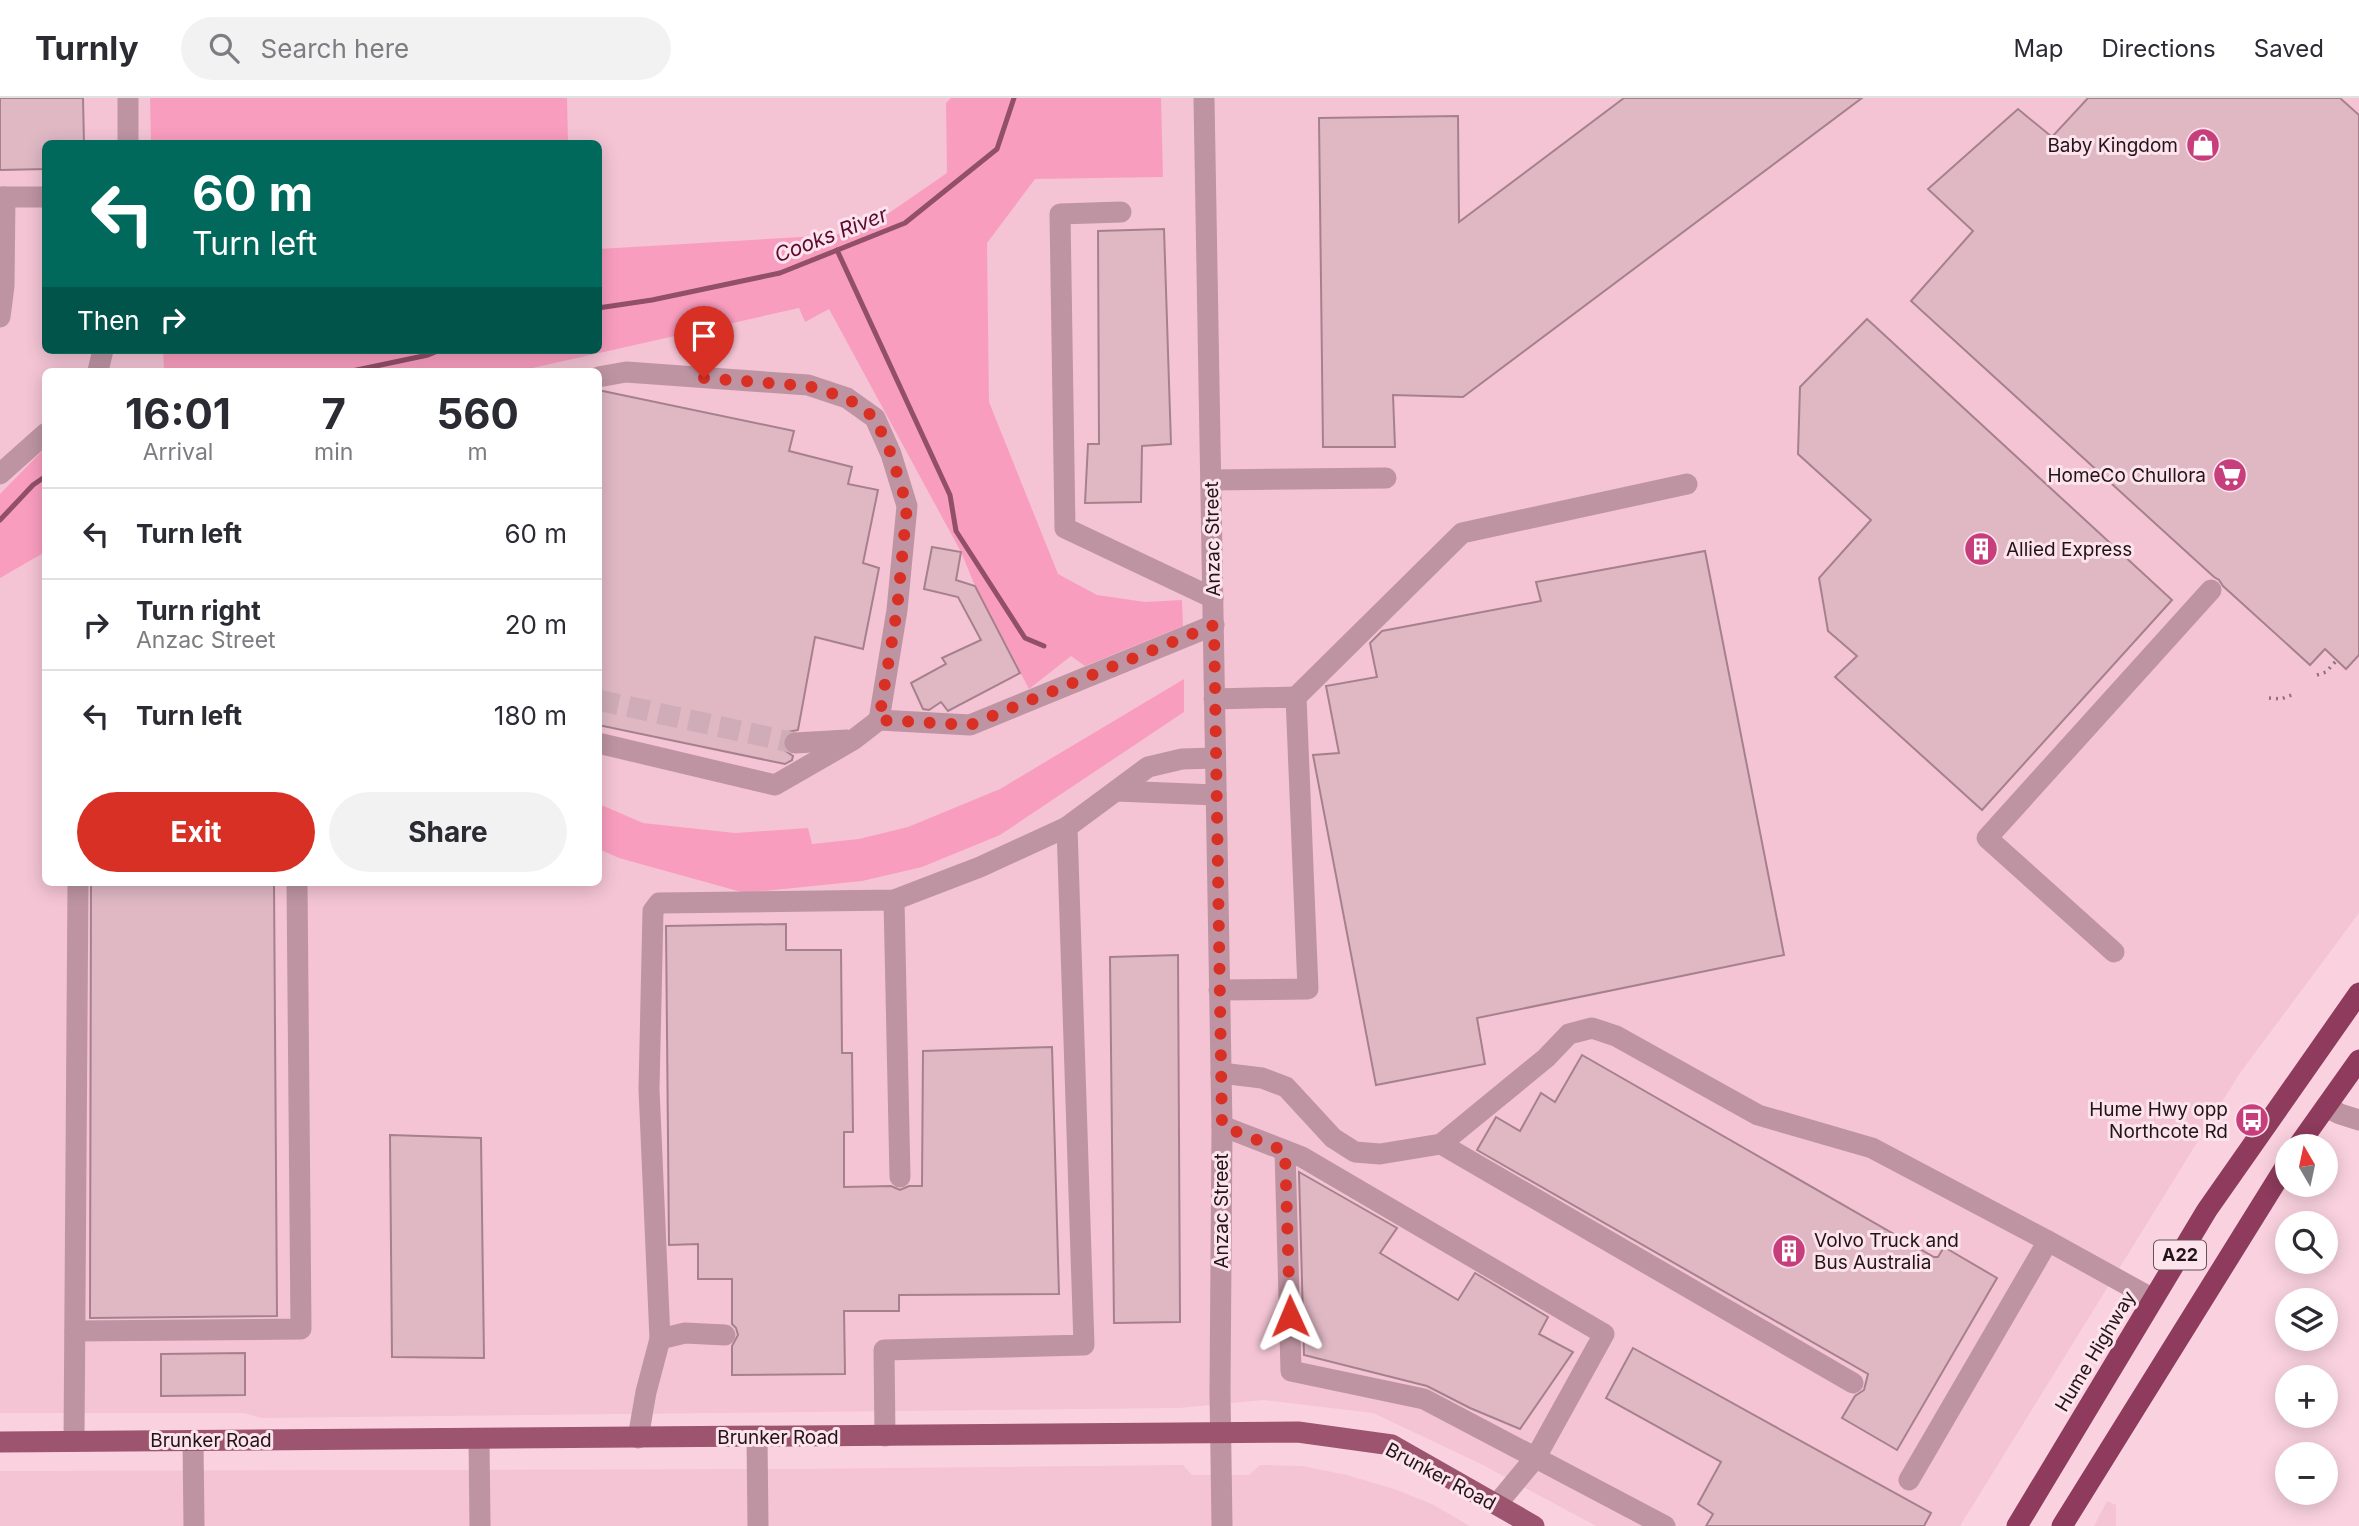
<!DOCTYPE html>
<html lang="en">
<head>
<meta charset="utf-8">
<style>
	:root { --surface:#fff; --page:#f2f2f3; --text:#2b2b33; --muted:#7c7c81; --line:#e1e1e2; --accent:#d93025 }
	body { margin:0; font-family:Inter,sans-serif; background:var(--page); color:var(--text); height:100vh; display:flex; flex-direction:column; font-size:26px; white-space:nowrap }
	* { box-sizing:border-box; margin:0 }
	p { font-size:23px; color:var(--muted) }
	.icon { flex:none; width:38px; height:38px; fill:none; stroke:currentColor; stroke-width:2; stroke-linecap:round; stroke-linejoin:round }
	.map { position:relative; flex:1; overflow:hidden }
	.details { position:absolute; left:42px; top:270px; width:560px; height:518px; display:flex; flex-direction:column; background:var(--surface); border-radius:10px; box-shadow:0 4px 18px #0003 }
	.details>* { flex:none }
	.guide { position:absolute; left:42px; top:42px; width:560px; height:214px; border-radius:10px; box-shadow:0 4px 18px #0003; background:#00695c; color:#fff; overflow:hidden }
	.needle { width:46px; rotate:351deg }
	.controls { position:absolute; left:2275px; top:1036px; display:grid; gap:14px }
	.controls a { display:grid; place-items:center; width:63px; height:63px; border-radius:50%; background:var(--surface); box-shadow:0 4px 18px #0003; font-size:35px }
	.pin { position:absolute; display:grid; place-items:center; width:60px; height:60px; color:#fff; margin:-72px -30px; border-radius:50% 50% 50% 0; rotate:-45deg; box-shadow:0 0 7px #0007 }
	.pin .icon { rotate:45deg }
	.me { position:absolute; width:77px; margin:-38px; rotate:359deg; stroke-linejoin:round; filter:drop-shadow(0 0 5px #0008) }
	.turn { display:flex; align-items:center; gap:24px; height:147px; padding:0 35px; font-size:32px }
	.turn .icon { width:91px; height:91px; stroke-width:2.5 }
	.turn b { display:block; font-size:49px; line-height:60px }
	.then { display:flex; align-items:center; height:66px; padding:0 35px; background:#0003; gap:14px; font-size:26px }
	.eta { display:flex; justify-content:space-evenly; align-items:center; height:119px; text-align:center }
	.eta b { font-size:42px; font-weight:700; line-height:49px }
	.button { display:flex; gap:14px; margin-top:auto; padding:14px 35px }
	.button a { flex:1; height:80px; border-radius:42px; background:var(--accent); color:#fff; font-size:28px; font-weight:700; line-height:80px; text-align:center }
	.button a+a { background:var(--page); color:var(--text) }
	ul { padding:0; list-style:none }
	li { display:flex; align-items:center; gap:21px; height:91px; padding:0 35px; border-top:2px solid var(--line) }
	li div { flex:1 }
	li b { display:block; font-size:26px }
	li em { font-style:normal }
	header { display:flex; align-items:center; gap:42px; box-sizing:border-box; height:98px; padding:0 35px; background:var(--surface); border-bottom:2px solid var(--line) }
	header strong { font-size:33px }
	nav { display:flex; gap:38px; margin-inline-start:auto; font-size:24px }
	.search { width:490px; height:63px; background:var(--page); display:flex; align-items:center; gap:18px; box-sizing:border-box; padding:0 24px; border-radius:38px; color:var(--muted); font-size:26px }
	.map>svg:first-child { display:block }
</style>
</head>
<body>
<header>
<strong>Turnly</strong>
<div class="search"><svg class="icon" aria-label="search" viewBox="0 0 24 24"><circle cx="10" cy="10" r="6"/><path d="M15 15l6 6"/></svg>Search here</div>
<nav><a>Map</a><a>Directions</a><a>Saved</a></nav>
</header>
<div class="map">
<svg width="2359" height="1428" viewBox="0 0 2359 1428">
	<rect width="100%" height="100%" fill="#fad2df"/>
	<g fill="#f4c4d4" fill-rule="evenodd">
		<path d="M0,0H2359V815L2240,975L1960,1428H1596L1479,1365L1373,1315L1263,1302L1179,1310L261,1320L244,1315H0ZM46,46H598V252H46ZM46,273H598V784H46Z"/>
		<path d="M1183,1367L1192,1377H1249L1260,1367L1302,1368L1347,1377L1394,1391L1432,1406L1470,1428H0V1373L796,1371Z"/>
		<path d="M2107,1403L2116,1407V1428H2094Z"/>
	</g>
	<g fill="#f99dbe">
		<path d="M150,0H567L568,45H151Z"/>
		<path d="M951,0H1161L1163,79L1035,81L987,145L989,304L1058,476L1097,497L1145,504L1182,502L1183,528L1085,568L1071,558L1029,591L975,488L961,454L829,211L805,224L799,210L519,273H164L163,252H598L599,151L836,137L889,115L947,75L946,5Z"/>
		<path d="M45,350V454L0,480V396Z"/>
		<path d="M1184,581V614L1000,737L922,769L862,783L745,795L619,760L599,751V706L643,725L735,735L808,730L812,746L859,741L908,729L1000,691Z"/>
	</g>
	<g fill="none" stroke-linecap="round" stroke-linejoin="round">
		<g stroke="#914f68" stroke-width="5">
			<path d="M837,152L950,397L956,433L1025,540L1044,548"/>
			<path d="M598,210L652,202L780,175L905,125L997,51L1014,0"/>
			<path d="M352,273L428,257L440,252"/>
			<path d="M0,422L33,387L46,378"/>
		</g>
	</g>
	<g fill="#dfb8c4" stroke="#a6818d" stroke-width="2">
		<path d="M0,0H83L84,46H46V71L0,72Z"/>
		<path d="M1624,0H1862L1463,299L1393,297L1395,349H1323L1319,20L1458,18L1459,124Z"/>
		<path d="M2088,0H2340L2359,17V557L2346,571L2325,551L2310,567L2223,488L2219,482L2214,479L1911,203L1973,133L1928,91L2018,11L2052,39Z"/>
		<path d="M1164,131L1171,346L1142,348L1141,404L1085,405L1088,346H1099L1098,133Z"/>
		<path d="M1867,221L2172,502L1982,712L1835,579L1857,558L1828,533L1819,480L1871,422L1798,356L1800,289Z"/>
		<path d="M598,292L794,333L789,353L852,369L848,386L878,392L863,465L879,470L863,551L815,539L798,632L788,634L783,640L784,652L793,658L792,662L785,666L598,627Z"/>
		<path d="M932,449L961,454L956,482L975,488L1020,575L948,613L941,604L929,612L923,611L911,585L946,566L942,560L981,542L958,499L924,491Z"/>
		<path d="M1705,453L1784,857L1477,920L1485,966L1376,987L1313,657L1339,655L1326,588L1377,579L1370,545L1382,533L1541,503L1536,484Z"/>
		<path d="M91,784H274L277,1218L90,1220Z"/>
		<path d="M786,826V852H841L842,955H852L853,1034H844V1089L891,1088L900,1092L909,1088H922L923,953L1052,949L1059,1196L899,1197V1213H844L845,1276L732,1277V1248L738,1237L736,1230L732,1226V1181H698V1146L669,1147L666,828Z"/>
		<path d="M1178,857L1180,1224L1114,1225L1110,859Z"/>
		<path d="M1582,957L1934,1159H1938L1944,1149L1997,1180L1897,1352L1842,1320L1855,1298L1864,1292L1868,1276L1477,1052L1496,1019L1520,1033L1541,995L1555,1004Z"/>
		<path d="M390,1037L481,1040L484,1260L392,1259Z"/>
		<path d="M1299,1074L1397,1130L1380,1155L1458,1202L1475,1175L1548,1219L1539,1236L1573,1254L1520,1331L1470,1310L1427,1288L1304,1257Z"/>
		<path d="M1633,1250L1931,1415L1924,1428H1706L1713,1416L1698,1406L1721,1364L1606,1300Z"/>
		<path d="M245,1255V1297L161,1298V1256Z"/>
	</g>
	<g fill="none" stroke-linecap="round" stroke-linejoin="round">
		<path stroke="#cfacb7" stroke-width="21" stroke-dasharray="21 10" stroke-linecap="butt" d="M598,602L795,645"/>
		<g stroke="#8d727b" stroke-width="3.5" stroke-dasharray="2 5" stroke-linecap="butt">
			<path d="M2317,577L2326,574L2337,562"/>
			<path d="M2269,600L2281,601L2294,596"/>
		</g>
		<g stroke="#be94a2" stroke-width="21">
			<path d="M1204,0L1222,1028L1220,1294L1222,1428"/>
			<path d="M128,46V0"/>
			<path d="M0,99H46"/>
			<path d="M1121,114L1060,116L1065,430L1213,500"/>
			<path d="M0,219L4,188L5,99"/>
			<path d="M98,273L103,252"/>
			<path d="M598,279L626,274L808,287L847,300L875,320L891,356L907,408L897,512L879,622"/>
			<path d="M0,376L46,335"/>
			<path d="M1211,382L1386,380"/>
			<path d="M1296,599L1462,435L1687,386"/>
			<path d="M1214,601L1296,599L1308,891L1219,892"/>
			<path d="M598,645L775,687L853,642L879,622L970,627L1214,527"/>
			<path d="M795,645L847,642"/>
			<path d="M1116,693L1216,697"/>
			<path d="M894,802L900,1079"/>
			<path d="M2114,854L1987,740L2211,492"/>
			<path d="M1221,975L1262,980L1286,989L1333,1040L1355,1054L1380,1056L1441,1046"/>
			<path d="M2326,1009L2340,1016L2359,1022"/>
			<path d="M1222,1028L1302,1059L1604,1236L1536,1359L1497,1406"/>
			<path d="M1285,1053L1291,1273L1424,1301L1665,1428"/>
			<path d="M75,1233L301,1231L297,784"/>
			<path d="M660,1241L649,991L653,813L659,805L894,802L980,769L1067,729L1148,669L1182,661L1215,660"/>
			<path d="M1853,1285L1441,1046L1546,960L1569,936L1592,930L1616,938L1758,1017L1872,1050L2048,1143L2153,1201"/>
			<path d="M885,1338L884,1252L1084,1247L1067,729"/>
			<path d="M757,1339L758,1428"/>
			<path d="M638,1340L646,1294L660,1241L685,1235L725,1237"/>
			<path d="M479,1341L480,1428"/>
			<path d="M74,1343L78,784"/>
			<path d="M193,1343L194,1428"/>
			<path d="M1909,1382L2048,1143"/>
		</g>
		<path stroke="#9c546f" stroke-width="21" d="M0,1344L1298,1334L1392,1347L1534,1428"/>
		<g stroke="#8e3b5d" stroke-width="21">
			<path d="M2298,1048L2359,962"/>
			<path d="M2017,1428L2207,1112L2359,895"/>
			<path d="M2062,1428L2287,1066"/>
		</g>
	</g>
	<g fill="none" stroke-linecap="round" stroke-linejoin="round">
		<path stroke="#d93025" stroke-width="12" stroke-dasharray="0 21.6" d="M704,280L808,288L847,300L875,320L891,356L907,408L897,512L879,622L970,627L1214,527L1222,1028L1285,1053L1290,1218"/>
	</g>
	<defs>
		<g id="shop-disc" transform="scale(1.75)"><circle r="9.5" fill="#c63e7b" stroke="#fde4ec"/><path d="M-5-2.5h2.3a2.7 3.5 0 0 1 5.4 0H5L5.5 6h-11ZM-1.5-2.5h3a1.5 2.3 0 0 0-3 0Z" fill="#fff"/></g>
		<g id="supermarket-disc" transform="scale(1.75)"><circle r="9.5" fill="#c63e7b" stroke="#fde4ec"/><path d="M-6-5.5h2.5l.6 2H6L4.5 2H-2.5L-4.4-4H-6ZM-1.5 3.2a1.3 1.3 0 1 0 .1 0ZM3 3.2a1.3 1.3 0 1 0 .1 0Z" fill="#fff"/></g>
		<g id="building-disc" transform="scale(1.75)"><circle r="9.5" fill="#c63e7b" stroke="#fde4ec"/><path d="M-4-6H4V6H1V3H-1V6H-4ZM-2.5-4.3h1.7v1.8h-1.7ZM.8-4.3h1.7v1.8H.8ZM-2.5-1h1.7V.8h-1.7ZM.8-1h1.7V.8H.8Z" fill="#fff"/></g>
		<g id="bus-disc" transform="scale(1.75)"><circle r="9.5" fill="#c63e7b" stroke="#fde4ec"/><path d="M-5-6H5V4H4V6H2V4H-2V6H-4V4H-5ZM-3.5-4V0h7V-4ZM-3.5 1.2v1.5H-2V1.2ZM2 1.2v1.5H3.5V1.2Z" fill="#fff"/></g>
	</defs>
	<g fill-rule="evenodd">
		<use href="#shop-disc" x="2203" y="47"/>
		<use href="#supermarket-disc" x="2230" y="377"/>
		<use href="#building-disc" x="1981" y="451"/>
		<use href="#bus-disc" x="2252" y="1022"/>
		<use href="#building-disc" x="1789" y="1153"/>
	</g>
	<g text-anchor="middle" stroke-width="6" stroke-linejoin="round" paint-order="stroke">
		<rect fill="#fde4ec" stroke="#645258" stroke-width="2" x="2154" y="1142.5" width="52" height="29" rx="5"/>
		<g font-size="18" font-weight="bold" fill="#221419">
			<text x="2180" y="1163">A22</text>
		</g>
		<g font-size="19" fill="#221419" stroke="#fde4ec" text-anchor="end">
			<text x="2178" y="54">Baby Kingdom</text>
			<text x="2206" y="384">HomeCo Chullora</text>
			<text x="2006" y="458" text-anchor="start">Allied Express</text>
			<text x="2228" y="1018">Hume Hwy opp<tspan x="2228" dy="22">Northcote Rd</tspan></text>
			<text x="1814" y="1149" text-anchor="start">Volvo Truck and<tspan x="1814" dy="22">Bus Australia</tspan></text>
		</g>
		<g font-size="19" fill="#221419" stroke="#fde4ec">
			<text transform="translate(1212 441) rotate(-91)" y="7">Anzac Street</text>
			<text transform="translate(1221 1113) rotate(-90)" y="7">Anzac Street</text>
			<text transform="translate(2095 1253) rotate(-59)" y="7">Hume Highway</text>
			<text x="778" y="1346">Brunker Road</text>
			<text x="211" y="1349">Brunker Road</text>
			<text transform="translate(1441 1378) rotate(28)" y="7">Brunker Road</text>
		</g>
		<g font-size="21" font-style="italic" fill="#5c0933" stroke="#fde4ec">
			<text transform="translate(831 137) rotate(-21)" y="7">Cooks River</text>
		</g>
	</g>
</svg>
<div class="controls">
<a><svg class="needle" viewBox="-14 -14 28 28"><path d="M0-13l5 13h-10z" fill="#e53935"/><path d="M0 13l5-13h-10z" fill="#7c7c81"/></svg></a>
<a><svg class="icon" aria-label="search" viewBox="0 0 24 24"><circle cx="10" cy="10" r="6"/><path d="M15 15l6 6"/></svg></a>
<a><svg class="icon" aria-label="layers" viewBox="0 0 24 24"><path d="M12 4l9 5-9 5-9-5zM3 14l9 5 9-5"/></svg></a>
<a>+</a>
<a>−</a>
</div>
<div class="pin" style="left:704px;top:280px;background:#d93025"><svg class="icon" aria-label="arrive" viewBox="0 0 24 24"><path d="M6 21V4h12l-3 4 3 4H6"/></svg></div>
<svg class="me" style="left:1290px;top:1218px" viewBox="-20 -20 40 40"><path d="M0-17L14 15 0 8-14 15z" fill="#d93025" stroke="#fff" stroke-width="4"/></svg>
<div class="guide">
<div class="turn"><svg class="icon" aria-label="left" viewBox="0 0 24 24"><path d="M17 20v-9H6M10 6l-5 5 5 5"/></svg><div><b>60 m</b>Turn left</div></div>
<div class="then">Then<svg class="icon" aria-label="right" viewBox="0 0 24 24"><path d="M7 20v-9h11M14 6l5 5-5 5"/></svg></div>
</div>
<section class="details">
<div class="eta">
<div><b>16:01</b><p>Arrival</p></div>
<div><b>7</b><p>min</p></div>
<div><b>560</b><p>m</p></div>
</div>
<ul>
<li><svg class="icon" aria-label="left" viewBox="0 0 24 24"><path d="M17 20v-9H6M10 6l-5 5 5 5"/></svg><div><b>Turn left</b></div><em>60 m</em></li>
<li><svg class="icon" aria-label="right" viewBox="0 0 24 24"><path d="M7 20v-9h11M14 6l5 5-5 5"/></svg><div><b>Turn right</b><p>Anzac Street</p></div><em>20 m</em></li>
<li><svg class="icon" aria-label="left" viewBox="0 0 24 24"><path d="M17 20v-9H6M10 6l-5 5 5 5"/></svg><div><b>Turn left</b></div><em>180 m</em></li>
</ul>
<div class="button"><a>Exit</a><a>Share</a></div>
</section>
</div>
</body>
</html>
